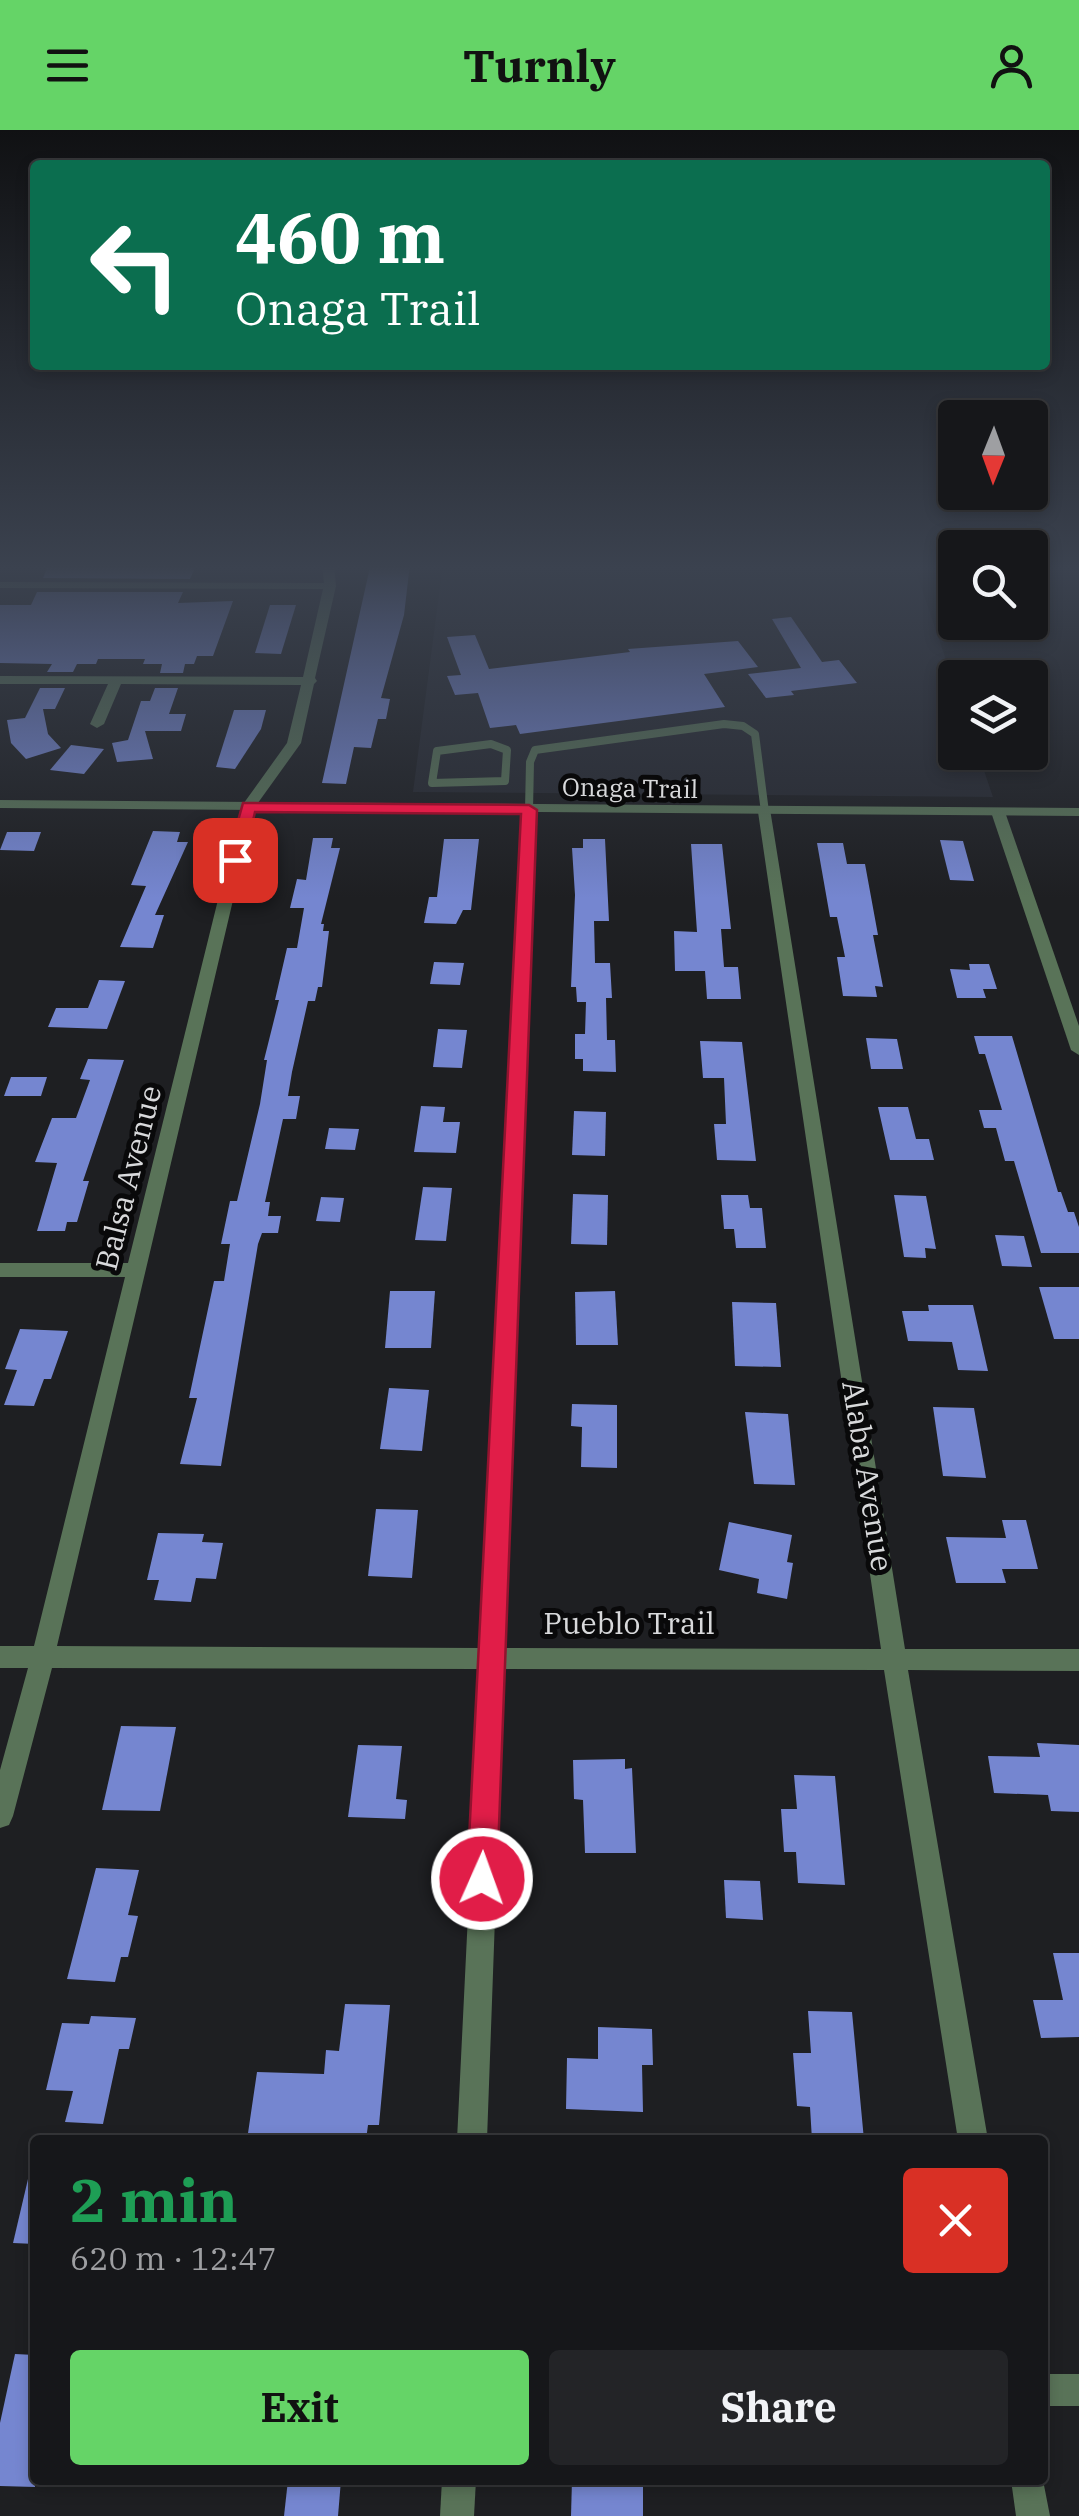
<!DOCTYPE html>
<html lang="en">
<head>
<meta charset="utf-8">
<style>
	:root { --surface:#16171a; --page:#232427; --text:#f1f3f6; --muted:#9e9fa2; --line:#353639; --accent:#65d467 }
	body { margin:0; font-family:"IBM Plex Serif",serif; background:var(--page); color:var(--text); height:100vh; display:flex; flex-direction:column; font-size:38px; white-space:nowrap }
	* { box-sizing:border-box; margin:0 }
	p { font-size:32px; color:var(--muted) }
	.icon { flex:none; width:55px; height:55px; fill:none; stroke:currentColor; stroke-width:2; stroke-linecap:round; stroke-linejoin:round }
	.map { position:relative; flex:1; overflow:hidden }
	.details { position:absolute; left:30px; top:2005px; width:1018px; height:350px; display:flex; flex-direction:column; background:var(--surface); border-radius:10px; box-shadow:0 5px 15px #0003,0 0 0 2px var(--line) }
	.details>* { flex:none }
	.top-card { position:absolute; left:30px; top:30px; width:1020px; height:210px; border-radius:10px; box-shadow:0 5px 15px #0003,0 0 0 2px var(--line); background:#0b6e4f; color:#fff; overflow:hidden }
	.needle { width:65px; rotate:181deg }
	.buttons { position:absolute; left:938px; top:270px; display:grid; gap:20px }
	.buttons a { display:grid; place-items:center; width:110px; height:110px; border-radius:10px; background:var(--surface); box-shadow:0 5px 15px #0003,0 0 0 2px var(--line); font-size:50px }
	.pin { position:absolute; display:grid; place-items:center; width:85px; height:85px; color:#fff; margin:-42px; border-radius:20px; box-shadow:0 5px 15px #0006 }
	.me { position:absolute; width:110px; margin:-55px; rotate:2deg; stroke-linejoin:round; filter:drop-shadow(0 0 8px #0008) }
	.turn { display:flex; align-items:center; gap:35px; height:210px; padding:0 40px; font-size:45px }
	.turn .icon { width:130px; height:130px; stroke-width:2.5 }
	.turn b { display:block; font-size:70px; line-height:85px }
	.round { display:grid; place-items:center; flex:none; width:105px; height:105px; border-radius:10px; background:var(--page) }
	.overview { display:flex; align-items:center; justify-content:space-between; height:170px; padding:0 40px }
	h1 { font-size:60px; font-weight:700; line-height:75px; color:#1e9e55 }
	.button { display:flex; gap:20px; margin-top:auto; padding:20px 40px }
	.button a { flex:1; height:115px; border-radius:10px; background:var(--accent); color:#111; font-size:40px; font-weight:700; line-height:115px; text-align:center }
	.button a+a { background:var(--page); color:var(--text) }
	header { display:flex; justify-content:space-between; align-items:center; height:130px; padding:0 40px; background:var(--accent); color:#111; font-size:45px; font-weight:700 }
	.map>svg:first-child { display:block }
</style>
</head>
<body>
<header><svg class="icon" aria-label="menu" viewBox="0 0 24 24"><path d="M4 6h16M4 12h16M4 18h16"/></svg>Turnly<svg class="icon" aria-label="person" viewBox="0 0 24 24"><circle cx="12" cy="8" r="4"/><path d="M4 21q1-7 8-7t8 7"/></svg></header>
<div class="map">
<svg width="1079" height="2386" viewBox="0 0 1079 2386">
	<rect width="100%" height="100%" fill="#1e1f22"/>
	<path fill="#272930" d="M443,434H836L916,442L955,556V622L978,623L993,667L413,662Z"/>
	<g fill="#7586d0">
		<path d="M49,434H197L190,449L43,448Z"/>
		<path d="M384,434H410L404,485L381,568L390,569L386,589H378L371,618L354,617L346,654L322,653L370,437Z"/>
		<path d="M37,462H183L178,473L233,471L213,526H197L194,534H185L183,543H160L162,534H143L145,529H98L96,534H77L73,542H47L52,534L0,533V475H31Z"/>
		<path d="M270,475H296L281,524L255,523Z"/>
		<path d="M791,487L822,532L839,530L857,553L791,561L794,565L766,568L748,544L801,538L772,489Z"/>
		<path d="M475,505L489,539L630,522L628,519L738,511L758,537L704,544L725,577L520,604L516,595L490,598L478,563L455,565L447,546L461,545L447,507Z"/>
		<path d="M40,558H65L55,579H43L48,604L61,618L26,629L11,613L7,590L25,588Z"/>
		<path d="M155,558H178L169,584H186L181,601H145L153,629L117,632L112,613L128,610L141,571H150Z"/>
		<path d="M234,580H266L261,599L235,639L216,637Z"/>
		<path d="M71,615L104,619L84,644L50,640Z"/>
		<path d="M153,701L180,702L177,712H188L155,785H164L153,818L120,817L146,756L131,755Z"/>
		<path d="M7,702H41L34,721L0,720Z"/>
		<path d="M313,708H333L331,718H340L321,794H324L323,801H329L322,857H318L315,871H308L292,942L288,966H300L296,989H283L265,1072H270L268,1086H281L278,1103H262L258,1114L221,1336L180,1334L197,1268H189L214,1151H224L230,1114H221L230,1071H237L260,974L267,930H264L279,870H275L287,818H297L304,778H290L297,749L306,750Z"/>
		<path d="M444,709H479L471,780H463L456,794L424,793L429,767H437Z"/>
		<path d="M583,709H605L609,791H594L595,833H610L612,868H606L607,910H615L616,942L583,941V929H575V904H585L586,872H577L576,857H571L575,765L572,718H583Z"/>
		<path d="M940,710L963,711L974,751L950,750Z"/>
		<path d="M817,713H843L847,734H865L878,805H873L883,857L875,856L877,867L843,866L837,827H845L837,787H830Z"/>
		<path d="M691,714H722L731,799H721L724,837H738L741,869H707L705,841H675L674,801L697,802Z"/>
		<path d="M434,832L464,833L460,855L430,854Z"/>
		<path d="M969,834H989L997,859H983L986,868H957L950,839L970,840Z"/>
		<path d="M99,850L125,851L107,899L48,897L56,878H88Z"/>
		<path d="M438,899L467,900L462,938L433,937Z"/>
		<path d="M974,906H1012L1058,1062H1061L1068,1082H1074L1079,1097V1123H1041L1014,1031H1005L996,998H984L979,980H1002L985,924H979Z"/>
		<path d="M866,908L897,909L903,939H871Z"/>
		<path d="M700,911L742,912L756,1031L717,1030L714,994H726L724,948H703Z"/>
		<path d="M88,929L124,930L83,1051H89L77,1092H67L65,1101H37L57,1033L35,1032L52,988H76L90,950L80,949Z"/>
		<path d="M11,947H47L41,966H4Z"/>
		<path d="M421,976L445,977L443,992H460L456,1023L414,1022Z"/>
		<path d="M878,977H908L916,1009H929L934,1030H890Z"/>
		<path d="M574,981L606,982L605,1026L572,1025Z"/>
		<path d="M329,998L359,999L355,1020L325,1019Z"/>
		<path d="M423,1057L452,1058L446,1111L415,1110Z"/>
		<path d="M573,1064L608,1065L607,1115L571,1114Z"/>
		<path d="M721,1065H748L750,1078H762L766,1118H736L734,1099H724Z"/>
		<path d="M894,1065L926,1066L936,1119L925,1118L926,1128L904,1127Z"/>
		<path d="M321,1067L344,1068L340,1092L316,1091Z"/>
		<path d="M995,1105L1024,1106L1032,1137L1002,1136Z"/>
		<path d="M1039,1157H1079V1209H1054Z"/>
		<path d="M390,1161H435L431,1218H385Z"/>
		<path d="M615,1161L618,1215H576L575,1162Z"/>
		<path d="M732,1172L776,1173L781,1237L735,1236Z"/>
		<path d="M928,1175H973L988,1241L958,1240L952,1212L908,1211L902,1181H929Z"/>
		<path d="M20,1199L68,1201L51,1249H44L34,1276L4,1275L17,1240L5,1239Z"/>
		<path d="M389,1258L429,1260L422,1321L380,1319Z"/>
		<path d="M572,1274L617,1275V1338L581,1337L582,1297L571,1296Z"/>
		<path d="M933,1277L974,1278L986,1348L943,1346Z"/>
		<path d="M745,1282L788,1284L795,1355L754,1354Z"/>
		<path d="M376,1379L418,1380L412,1448L368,1446Z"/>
		<path d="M1002,1390H1026L1038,1439H1002L1006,1453H956L946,1407L1006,1408Z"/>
		<path d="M729,1392L792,1405L787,1432L793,1433L787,1469L757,1463L759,1449L719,1440Z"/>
		<path d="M158,1403L204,1404L202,1412L223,1413L216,1449L196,1448L191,1472L154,1470L159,1450H147Z"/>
		<path d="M121,1596L176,1597L160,1681L102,1680Z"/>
		<path d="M1037,1613L1079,1615V1682L1051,1681L1048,1665L994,1663L988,1626L1040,1627Z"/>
		<path d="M358,1615L402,1616L396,1669L407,1670L405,1689L348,1687Z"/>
		<path d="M625,1629V1639L632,1638L636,1723H585L583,1670L574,1669L573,1630Z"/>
		<path d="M794,1645L835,1646L845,1755L798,1753L796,1722H784L781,1679H797Z"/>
		<path d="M96,1738L139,1740L128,1785L138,1786L128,1827H121L115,1852L67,1849Z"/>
		<path d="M724,1750L760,1751L763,1790L726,1788Z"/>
		<path d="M1053,1823H1079V1907L1041,1908L1033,1870H1063Z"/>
		<path d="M345,1874L390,1875L379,1995H368L366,2010H247L257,1942L324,1944L326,1920L339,1921Z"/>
		<path d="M808,1881L852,1882L864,2010H812L810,1977L797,1976L793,1923H811Z"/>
		<path d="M91,1886L136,1888L129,1919H119L103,1994L65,1992L73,1961L46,1960L62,1893L89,1894Z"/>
		<path d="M598,1897L652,1899L653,1935H642L643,1982L566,1979L567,1928L598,1929Z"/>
		<path d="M28,2049L35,2050V2114L13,2113Z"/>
		<path d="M15,2224L35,2225V2357L0,2356V2293Z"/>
		<path d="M288,2350H341L338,2386H284Z"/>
		<path d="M572,2350H643V2386H571Z"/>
	</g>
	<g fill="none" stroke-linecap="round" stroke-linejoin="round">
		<g stroke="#597358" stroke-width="8">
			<path d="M491,614L507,620L505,651L432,653L437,621Z"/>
			<path d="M529,680L530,632L535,620L724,594L743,596L755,604L765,682"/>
		</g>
		<g fill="#597358" fill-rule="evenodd">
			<path d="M322,434H334L336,456L315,548L317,551L314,554L301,613L255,677L57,1516L481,1518L522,680L529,676L536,680L505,1518L881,1519L758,682L770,679L905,1519H1079V1541L908,1540L988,2010H958L884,1540L504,1539L487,2010H457L480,1539L52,1538L13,1686L9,1695L0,1698V1640L28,1538H0V1516H34L125,1147H0V1133H128L241,677L287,613L301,555L121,554L104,594L97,598L90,594L108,554H0V546L303,547L323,459L0,458V452L324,453Z"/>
			<path d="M998,678L1005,682L1079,896V925L1071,920L991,682Z"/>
			<rect x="1042" y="2244" width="37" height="32"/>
			<path d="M1042,2345L1050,2386H1016L1011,2350H1042Z"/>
			<path d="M442,2350H476L474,2386H440Z"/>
		</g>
		<path fill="#597358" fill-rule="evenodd" d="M0,670L1079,678V686L0,678Z"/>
	</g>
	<linearGradient id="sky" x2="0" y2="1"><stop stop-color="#101113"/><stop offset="0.57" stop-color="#3b424f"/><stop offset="1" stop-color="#3b424f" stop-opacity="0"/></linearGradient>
	<rect width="1079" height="768" fill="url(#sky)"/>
	<path fill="#e11d48" stroke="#92132f" stroke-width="2.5" d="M243,673L529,675L537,680L497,1749L493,1759L482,1764L471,1759L467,1749L521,684L255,682L244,730L235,735L227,730Z"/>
	<g text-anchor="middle" stroke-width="10" stroke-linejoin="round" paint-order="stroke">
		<g font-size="25" fill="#d8d9db" stroke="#09090a">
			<text transform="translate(630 658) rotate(1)" y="9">Onaga Trail</text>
		</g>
		<g font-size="30" fill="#d8d9db" stroke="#09090a">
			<text transform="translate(129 1048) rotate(-76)" y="10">Balsa Avenue</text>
			<text transform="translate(867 1346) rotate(81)" y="10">Alaba Avenue</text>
			<text x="629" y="1504">Pueblo Trail</text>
		</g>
	</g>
</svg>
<div class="buttons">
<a><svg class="needle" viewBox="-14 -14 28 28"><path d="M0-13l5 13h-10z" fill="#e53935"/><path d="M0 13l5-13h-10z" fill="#9e9fa2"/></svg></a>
<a><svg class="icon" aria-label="search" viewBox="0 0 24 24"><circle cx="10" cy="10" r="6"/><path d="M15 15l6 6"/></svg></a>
<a><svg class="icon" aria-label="layers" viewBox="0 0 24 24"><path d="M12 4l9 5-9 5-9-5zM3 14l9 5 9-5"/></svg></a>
</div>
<div class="pin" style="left:235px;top:730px;background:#d93025"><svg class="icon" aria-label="arrive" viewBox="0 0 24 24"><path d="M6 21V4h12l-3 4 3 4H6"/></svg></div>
<svg class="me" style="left:482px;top:1749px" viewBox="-20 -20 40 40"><circle r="17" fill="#e11d48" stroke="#fff" stroke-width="3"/><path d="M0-11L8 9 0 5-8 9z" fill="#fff"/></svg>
<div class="top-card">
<div class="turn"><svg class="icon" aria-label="left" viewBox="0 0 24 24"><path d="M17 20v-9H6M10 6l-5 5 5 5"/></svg><div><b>460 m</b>Onaga Trail</div></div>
</div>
<section class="details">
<div class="overview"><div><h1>2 min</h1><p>620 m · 12:47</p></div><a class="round" style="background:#d93025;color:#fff"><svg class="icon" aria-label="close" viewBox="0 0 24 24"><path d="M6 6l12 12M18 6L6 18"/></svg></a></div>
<div class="button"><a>Exit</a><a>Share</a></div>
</section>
</div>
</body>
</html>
